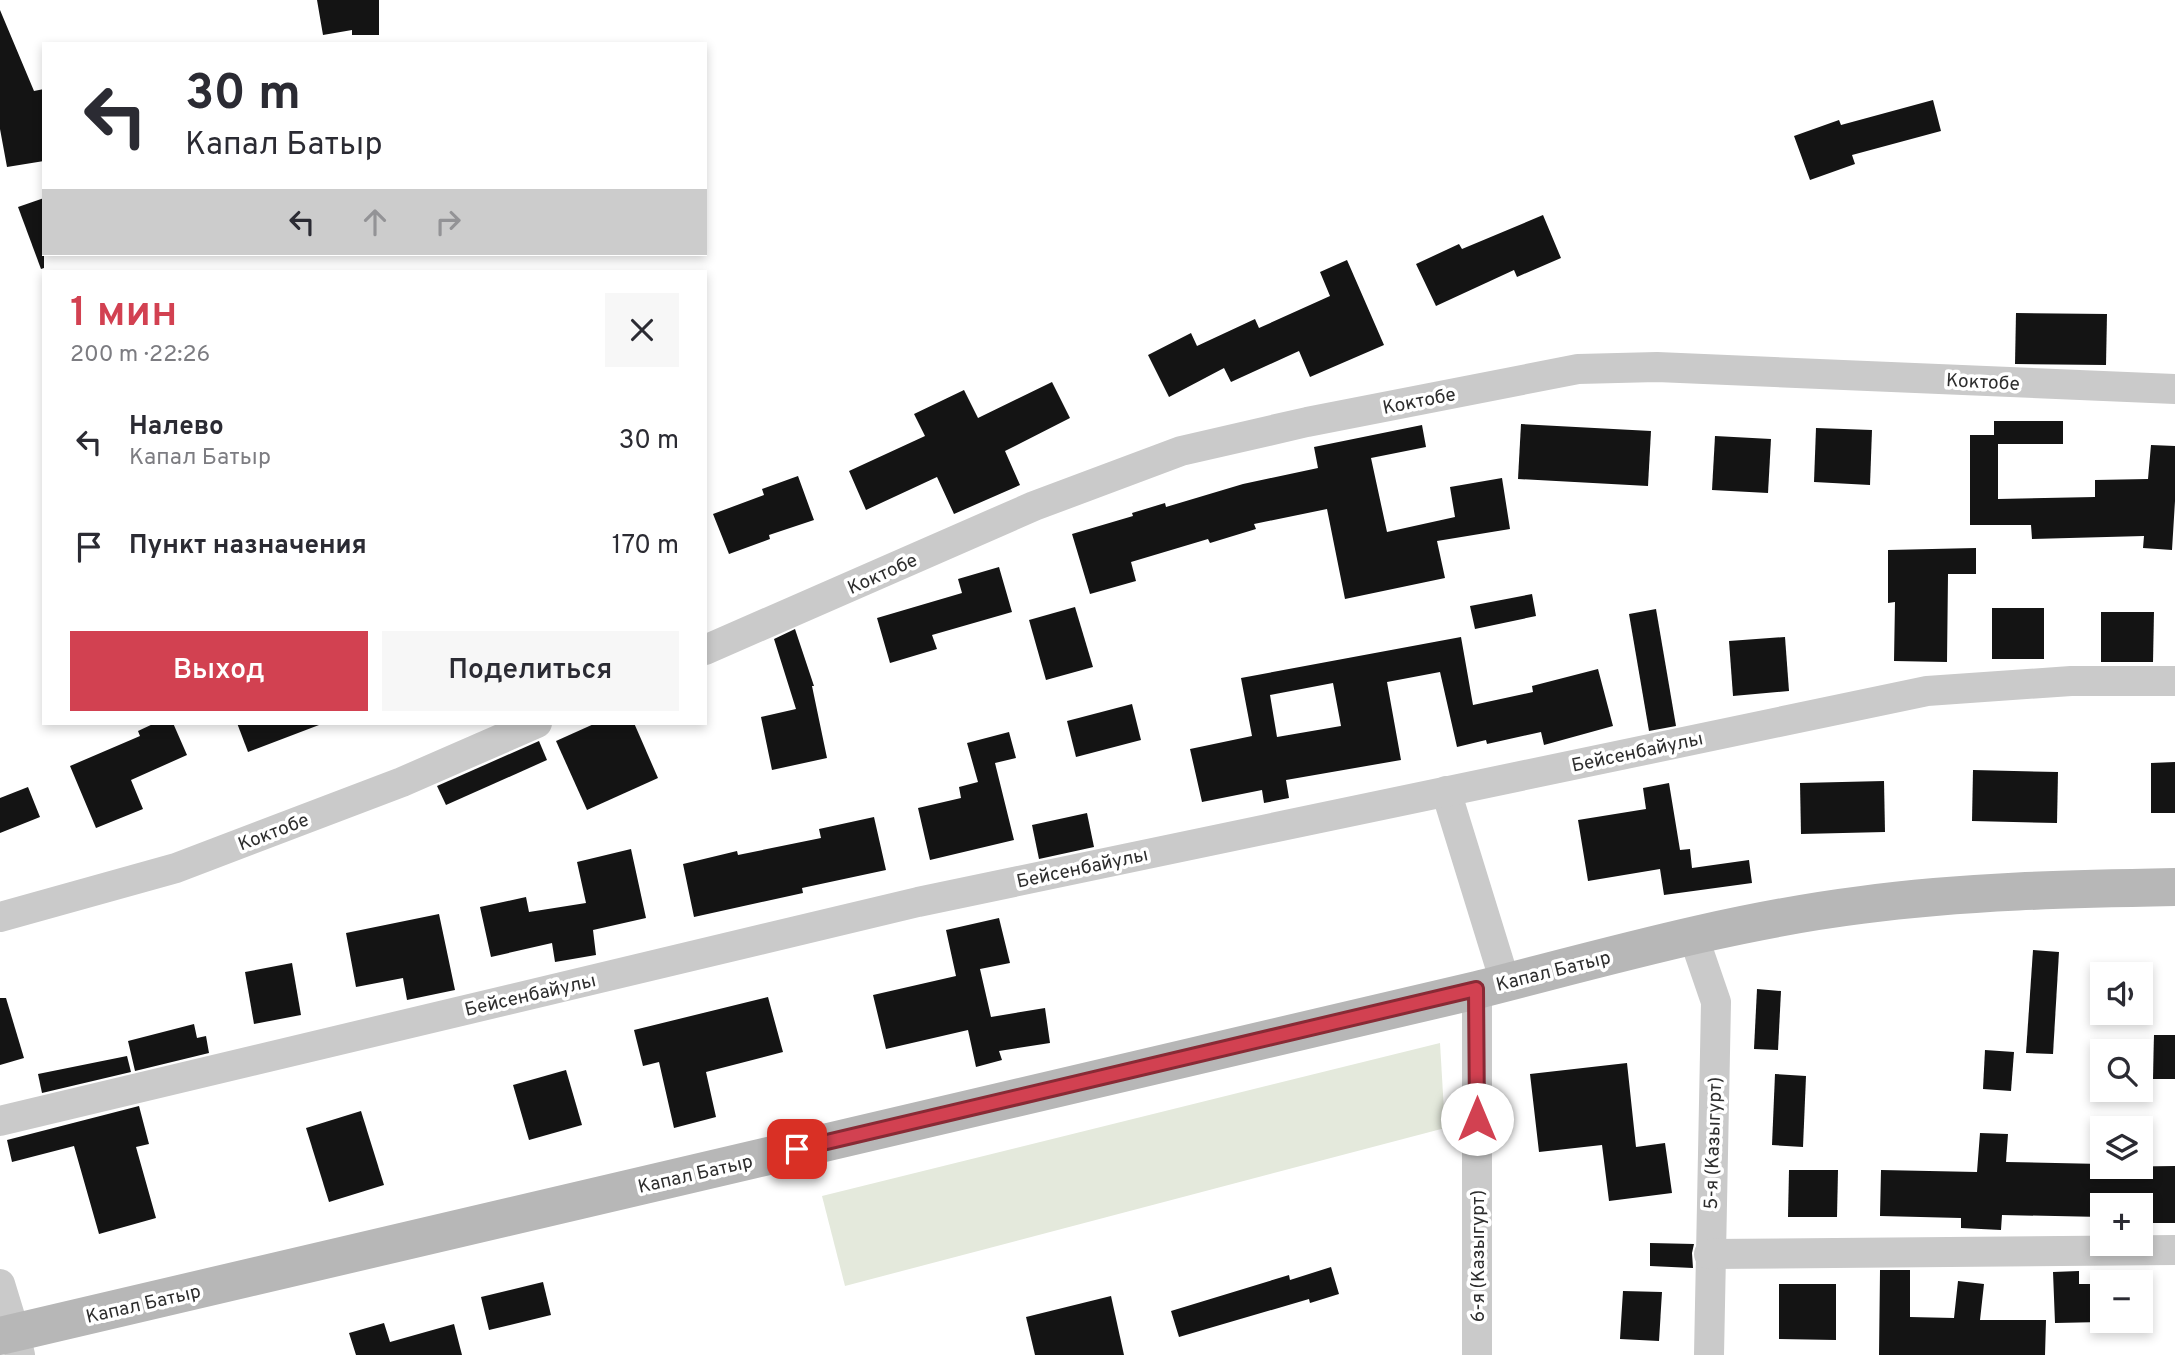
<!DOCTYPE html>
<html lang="ru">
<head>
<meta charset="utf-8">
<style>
	:root { --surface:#fff; --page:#f7f7f7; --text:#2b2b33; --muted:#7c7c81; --accent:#d24151 }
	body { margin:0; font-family:Overpass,sans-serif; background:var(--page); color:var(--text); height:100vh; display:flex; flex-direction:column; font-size:26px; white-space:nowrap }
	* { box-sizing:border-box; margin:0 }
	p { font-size:23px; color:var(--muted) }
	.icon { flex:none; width:38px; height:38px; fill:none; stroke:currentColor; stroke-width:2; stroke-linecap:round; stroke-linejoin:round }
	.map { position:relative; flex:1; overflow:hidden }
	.details { position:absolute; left:42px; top:270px; width:665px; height:455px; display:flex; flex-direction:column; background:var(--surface); border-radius:0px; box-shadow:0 4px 10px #0003 }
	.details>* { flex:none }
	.hud { position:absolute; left:42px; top:42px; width:665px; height:214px; border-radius:0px; box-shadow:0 4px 10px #0003; background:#fff; color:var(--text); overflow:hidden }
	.fabs { position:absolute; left:2090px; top:962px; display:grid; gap:14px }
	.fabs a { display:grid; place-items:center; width:63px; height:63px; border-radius:0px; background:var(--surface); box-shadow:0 4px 10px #0003; font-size:35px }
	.pin { position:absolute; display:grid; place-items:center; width:60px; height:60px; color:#fff; margin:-30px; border-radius:14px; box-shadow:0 4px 10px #0006 }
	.me { position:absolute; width:77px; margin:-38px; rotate:0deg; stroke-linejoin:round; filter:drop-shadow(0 0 5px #0008) }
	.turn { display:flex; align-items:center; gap:24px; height:147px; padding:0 28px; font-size:32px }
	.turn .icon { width:91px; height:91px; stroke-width:2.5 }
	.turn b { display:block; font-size:49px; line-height:60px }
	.lanes { display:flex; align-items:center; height:66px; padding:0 28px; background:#0003; justify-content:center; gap:35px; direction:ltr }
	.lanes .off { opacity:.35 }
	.round { display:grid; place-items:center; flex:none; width:74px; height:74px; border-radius:0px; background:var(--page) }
	.overview { display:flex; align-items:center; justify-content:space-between; height:119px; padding:0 28px }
	h1 { font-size:42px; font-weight:600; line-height:52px; color:var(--accent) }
	.cta { display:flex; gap:14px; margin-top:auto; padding:14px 28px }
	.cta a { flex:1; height:80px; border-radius:0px; background:var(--accent); color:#fff; font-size:28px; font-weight:600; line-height:80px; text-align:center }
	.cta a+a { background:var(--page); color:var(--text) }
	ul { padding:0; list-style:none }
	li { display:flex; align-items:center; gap:21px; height:105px; padding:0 28px }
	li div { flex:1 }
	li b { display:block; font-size:26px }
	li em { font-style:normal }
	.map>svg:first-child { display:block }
</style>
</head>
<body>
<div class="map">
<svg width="2175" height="1355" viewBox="0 0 2175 1355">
	<rect width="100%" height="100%" fill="#fff"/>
	<path fill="#e4e9dc" d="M1440,1043L1445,1128L845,1286L822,1196Z"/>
	<g fill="#141414" fill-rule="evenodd">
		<path d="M317,0H379V35H352V30L323,35Z"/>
		<path d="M0,10L34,91L44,89V161L7,167L0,129Z"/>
		<path d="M1933,100L1941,131L1852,155L1855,164L1810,180L1794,136L1839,120L1841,125Z"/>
		<path d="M44,198V268L41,269L18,207Z"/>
		<path d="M1543,215L1561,258L1517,277L1514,270L1436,306L1416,264L1459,244L1462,249Z"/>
		<path d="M1347,260L1384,345L1310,377L1299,351L1231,382L1224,368L1169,397L1148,355L1191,333L1197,346L1255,319L1259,328L1330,296L1320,272Z"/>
		<path d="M2016,313L2107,314L2106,365L2015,364Z"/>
		<path d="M1052,382L1070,418L1005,451L1020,485L954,514L937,477L866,510L849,471L925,436L914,414L964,390L978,418Z"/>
		<path d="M1994,421H2063V444H1998V499L2095,497V480L2148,479L2151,445L2175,446V501L2172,550L2143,548L2144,536L2032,539L2031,525H1970V435H1994Z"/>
		<path d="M1521,424L1651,431L1648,486L1518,479Z"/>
		<path d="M1422,425L1426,447L1371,458L1387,532L1455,517L1450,487L1502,478L1510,529L1437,541L1445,578L1345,599L1327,509L1254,524L1256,529L1210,543L1208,539L1131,562L1136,581L1090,594L1072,534L1133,516L1132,513L1165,503L1166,507L1243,484L1318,468L1314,447Z"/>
		<path d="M1816,428L1872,430L1870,485L1814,482Z"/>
		<path d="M1715,436L1771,439L1768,493L1712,490Z"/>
		<path d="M798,476L814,520L769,535L770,539L729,554L713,514L764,495L762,489Z"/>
		<path d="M1976,548V574H1948L1947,662L1894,661L1895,602L1888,603V550Z"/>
		<path d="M999,567L1012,612L932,635L937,649L890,663L877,618L962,593L958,579Z"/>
		<path d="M1532,594L1536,616L1475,629L1470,606Z"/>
		<path d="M1075,607L1093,667L1046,680L1029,620Z"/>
		<rect x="1992" y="608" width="52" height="51"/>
		<path d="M1656,609L1676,726L1649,731L1629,614Z"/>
		<path d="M2101,612H2154L2153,662H2101Z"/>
		<path d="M795,629L814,686H812L827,758L772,770L761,717L796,709L774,639Z"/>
		<path d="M1461,637L1473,705L1533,692L1532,686L1598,669L1613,726L1544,745L1541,732L1487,744L1486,740L1457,747L1440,672L1387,682L1401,760L1286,780L1289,798L1264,803L1262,790L1202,802L1190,749L1252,736L1241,678ZM1333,683L1341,726L1277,737L1270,695Z"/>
		<path d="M1785,637L1789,691L1733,696L1729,641Z"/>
		<path d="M1132,704L1141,740L1076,757L1067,721Z"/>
		<path d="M155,723H173L187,755L131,780L143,809L96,828L70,766L140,736L138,731Z"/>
		<path d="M237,723H319V725L248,752Z"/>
		<path d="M596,723H634L658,778L587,810L556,741Z"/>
		<path d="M1009,732L1016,758L995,763L1014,840L930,860L918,808L961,798L959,787L978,782L967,743Z"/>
		<path d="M539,741L547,760L446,805L437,786Z"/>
		<path d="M2175,762V813H2151V763Z"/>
		<path d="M1973,770L2058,772L2057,823L1972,821Z"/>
		<path d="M1884,781L1885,832L1801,834L1800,783Z"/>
		<path d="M1669,783L1680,850L1690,849L1692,868L1749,860L1752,883L1664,895L1660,869L1588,881L1578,820L1646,809L1643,788Z"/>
		<path d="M28,787L40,817L0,833V798Z"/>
		<path d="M1087,813L1094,847L1039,859L1032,825Z"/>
		<path d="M874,817L886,870L802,888L803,893L694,917L683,864L737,851L738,855L821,838L819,829Z"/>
		<path d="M631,849L646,918L593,930L596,955L555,962L552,943L491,957L480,907L526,897L529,912L586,903L577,862Z"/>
		<path d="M439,914L455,990L407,1000L403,978L356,987L346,933Z"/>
		<path d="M999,918L1010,963L980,969L991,1017L1045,1008L1050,1043L999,1051L1002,1060L976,1067L968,1030L886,1049L873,995L956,976L946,930Z"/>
		<path d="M2033,950L2059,952L2053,1054L2026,1053Z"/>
		<path d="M292,963L301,1015L254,1024L245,972Z"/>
		<path d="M1757,989L1781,991L1778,1050L1754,1049Z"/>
		<path d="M768,997L783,1052L706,1072L716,1117L674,1128L659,1062L643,1066L634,1030Z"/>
		<path d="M0,998H6L24,1058L0,1065Z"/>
		<path d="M194,1024L197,1038L206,1036L209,1053L135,1071L128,1041Z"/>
		<path d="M2154,1035H2175V1079H2153Z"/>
		<path d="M1985,1050L2014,1052L2011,1091L1983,1089Z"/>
		<path d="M127,1056L131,1072L42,1093L38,1074Z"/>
		<path d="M1627,1063L1636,1147L1665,1143L1672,1193L1609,1201L1602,1145L1539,1152L1530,1074Z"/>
		<path d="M566,1070L582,1125L529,1140L513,1085Z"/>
		<path d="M1775,1074L1806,1076L1803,1147L1772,1145Z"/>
		<path d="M139,1106L149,1144L136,1147L156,1218L99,1234L74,1146L12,1162L7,1140Z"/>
		<path d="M361,1111L384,1185L329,1202L306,1128Z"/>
		<path d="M1980,1133L2008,1134L2006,1162L2102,1164V1167L2175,1166V1223H2141L2140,1206H2102V1217L2002,1215L2001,1230L1961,1228V1218L1880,1216L1881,1170L1977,1172Z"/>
		<path d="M1789,1170H1838L1837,1217H1788Z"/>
		<path d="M1650,1243L1694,1244L1692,1253L1693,1268L1650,1266Z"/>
		<path d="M1331,1267L1339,1294L1310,1303L1309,1299L1179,1337L1171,1311L1289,1275L1290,1280Z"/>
		<path d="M1880,1270H1910V1317L1954,1318L1958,1281L1984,1284L1980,1320H2046L2045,1355H1879Z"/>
		<path d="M2079,1271V1284H2102V1322L2055,1323L2053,1272Z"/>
		<path d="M543,1282L551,1315L489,1330L481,1297Z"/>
		<path d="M1779,1284H1836V1340L1779,1339Z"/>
		<path d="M1623,1291L1662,1292L1659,1341L1620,1339Z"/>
		<path d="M1111,1296L1124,1355H1035L1026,1317Z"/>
		<path d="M384,1323L390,1342L454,1324L462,1355H356L349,1333Z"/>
	</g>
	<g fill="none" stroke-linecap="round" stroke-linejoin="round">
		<g stroke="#cacaca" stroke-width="30">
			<path d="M705,650L1034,506L1181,451L1307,422L1578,369L1657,367L2175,389"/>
			<path d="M1446,791L1505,982"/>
			<path d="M0,917L176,868L402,782L537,723"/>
			<path d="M1693,935L1716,1002L1709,1355"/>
			<path d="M1477,990V1355"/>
			<path d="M0,1121L918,902L1927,691L2071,681H2175"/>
			<path d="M1709,1254L2175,1250"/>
			<path d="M0,1284L15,1333L20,1355"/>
		</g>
		<path stroke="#b7b7b7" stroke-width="38" d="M0,1336L1477,990C1603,958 1732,921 1861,905C1965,891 2070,889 2175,887"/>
	</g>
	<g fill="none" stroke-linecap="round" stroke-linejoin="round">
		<g stroke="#882a35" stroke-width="18">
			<path id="route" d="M797,1149L1476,989L1477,1119"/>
		</g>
		<use href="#route" stroke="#d24151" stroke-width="12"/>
	</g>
	<g text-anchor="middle" stroke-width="7" stroke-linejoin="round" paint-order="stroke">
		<g font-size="19" fill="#2d2d2d" stroke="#fff">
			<text transform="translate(1983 381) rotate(3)" y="7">Коктобе</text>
			<text transform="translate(1419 400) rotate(-11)" y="7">Коктобе</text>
			<text transform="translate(882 573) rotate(-24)" y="7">Коктобе</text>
			<text transform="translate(1637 751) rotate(-12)" y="7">Бейсенбайулы</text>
			<text transform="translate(273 831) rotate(-21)" y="7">Коктобе</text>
			<text transform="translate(1082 867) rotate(-12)" y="7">Бейсенбайулы</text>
			<text transform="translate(1553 970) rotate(-14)" y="7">Капал Батыр</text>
			<text transform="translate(530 994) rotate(-13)" y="7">Бейсенбайулы</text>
			<text transform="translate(1712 1143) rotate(-88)" y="7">5-я (Казыгурт)</text>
			<text transform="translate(695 1173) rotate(-13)" y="7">Капал Батыр</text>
			<text transform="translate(1477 1256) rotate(-90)" y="7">6-я (Казыгурт)</text>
			<text transform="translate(143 1303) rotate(-13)" y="7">Капал Батыр</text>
		</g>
	</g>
</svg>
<div class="fabs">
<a><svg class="icon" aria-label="sound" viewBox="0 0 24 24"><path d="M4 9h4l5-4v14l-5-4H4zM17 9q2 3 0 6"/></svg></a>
<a><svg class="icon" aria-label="search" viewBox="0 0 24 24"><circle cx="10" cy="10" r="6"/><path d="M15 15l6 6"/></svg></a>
<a><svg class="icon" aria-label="layers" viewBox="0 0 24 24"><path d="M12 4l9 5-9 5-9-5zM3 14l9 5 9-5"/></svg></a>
<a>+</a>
<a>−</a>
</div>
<div class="pin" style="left:797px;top:1149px;background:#d93025"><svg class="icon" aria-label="arrive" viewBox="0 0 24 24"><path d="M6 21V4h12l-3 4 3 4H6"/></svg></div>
<svg class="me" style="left:1477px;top:1119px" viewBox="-20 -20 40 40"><circle r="19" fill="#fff"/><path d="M0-13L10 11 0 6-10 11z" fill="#d24151"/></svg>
<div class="hud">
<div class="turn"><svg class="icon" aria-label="left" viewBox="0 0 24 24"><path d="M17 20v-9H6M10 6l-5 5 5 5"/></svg><div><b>30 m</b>Капал Батыр</div></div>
<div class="lanes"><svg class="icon" aria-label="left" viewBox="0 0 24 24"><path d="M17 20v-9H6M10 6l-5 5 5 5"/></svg><svg class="icon off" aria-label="ahead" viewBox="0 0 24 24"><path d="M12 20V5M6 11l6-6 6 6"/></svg><svg class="icon off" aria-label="right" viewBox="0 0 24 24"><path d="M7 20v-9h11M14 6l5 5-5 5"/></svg></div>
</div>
<section class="details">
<div class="overview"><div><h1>1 мин</h1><p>200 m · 22:26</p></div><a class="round"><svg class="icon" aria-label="close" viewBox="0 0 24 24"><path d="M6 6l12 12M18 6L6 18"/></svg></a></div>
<ul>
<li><svg class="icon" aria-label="left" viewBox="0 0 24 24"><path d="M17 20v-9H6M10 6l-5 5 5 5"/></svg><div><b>Налево</b><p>Капал Батыр</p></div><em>30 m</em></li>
<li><svg class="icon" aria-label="arrive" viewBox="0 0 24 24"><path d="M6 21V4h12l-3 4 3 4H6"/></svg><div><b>Пункт назначения</b></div><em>170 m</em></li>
</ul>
<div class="cta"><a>Выход</a><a>Поделиться</a></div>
</section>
</div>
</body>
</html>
